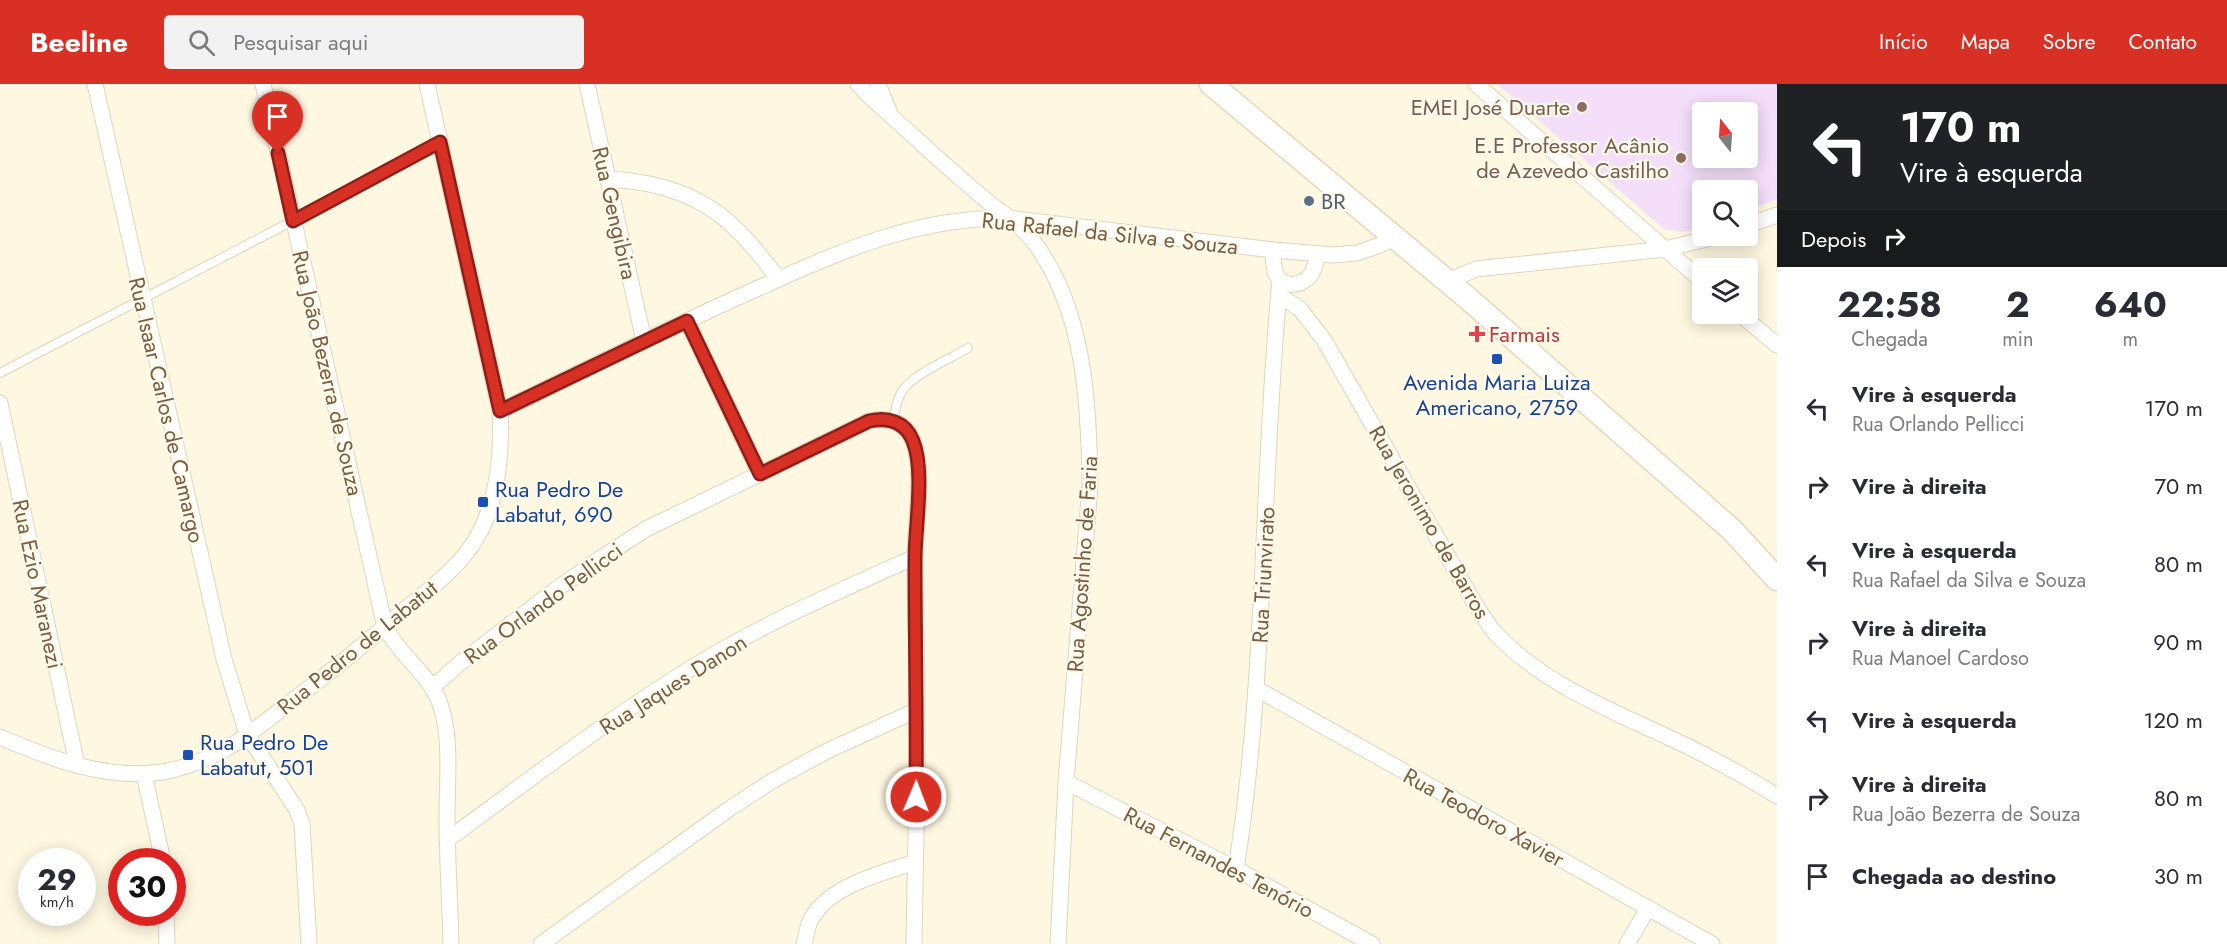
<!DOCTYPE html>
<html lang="pt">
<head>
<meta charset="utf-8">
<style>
	:root { --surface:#fff; --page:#f2f2f3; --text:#2b2b33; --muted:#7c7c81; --accent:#d93025 }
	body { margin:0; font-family:Jost,sans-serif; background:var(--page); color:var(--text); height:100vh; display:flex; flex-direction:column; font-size:22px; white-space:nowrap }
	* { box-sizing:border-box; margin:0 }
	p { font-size:20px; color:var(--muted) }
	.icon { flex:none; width:33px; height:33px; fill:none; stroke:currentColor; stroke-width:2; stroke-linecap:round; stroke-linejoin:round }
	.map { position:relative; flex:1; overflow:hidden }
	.sheet { display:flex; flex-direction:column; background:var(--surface); width:450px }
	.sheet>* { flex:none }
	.banner { background:#202124; color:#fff; overflow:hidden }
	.needle { width:39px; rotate:343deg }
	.controls { position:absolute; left:1692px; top:18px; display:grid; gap:12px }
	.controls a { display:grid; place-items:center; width:66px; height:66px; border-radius:6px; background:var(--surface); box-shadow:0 3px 15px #0003; font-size:30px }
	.speed { position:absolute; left:18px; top:764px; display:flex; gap:12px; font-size:30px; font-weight:700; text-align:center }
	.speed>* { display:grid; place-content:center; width:78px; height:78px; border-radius:50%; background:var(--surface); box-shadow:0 3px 15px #0003; line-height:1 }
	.speed small { font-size:15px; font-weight:400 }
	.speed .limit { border:9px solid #d22; background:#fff; color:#111 }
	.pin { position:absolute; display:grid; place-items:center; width:51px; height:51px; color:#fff; margin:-62px -26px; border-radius:50% 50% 50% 0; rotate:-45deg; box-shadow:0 0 6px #0007 }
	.pin .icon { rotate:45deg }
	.me { position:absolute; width:66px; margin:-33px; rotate:1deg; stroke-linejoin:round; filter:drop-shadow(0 0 4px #0008) }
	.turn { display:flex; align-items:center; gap:21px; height:126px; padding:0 24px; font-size:27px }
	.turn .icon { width:78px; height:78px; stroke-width:2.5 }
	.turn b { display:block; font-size:42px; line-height:51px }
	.then { display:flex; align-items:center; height:57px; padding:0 24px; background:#0003; gap:12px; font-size:22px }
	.eta { display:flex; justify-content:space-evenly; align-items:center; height:102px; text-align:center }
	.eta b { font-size:36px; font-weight:700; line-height:42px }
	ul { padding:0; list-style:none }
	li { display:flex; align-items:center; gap:18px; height:78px; padding:0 24px }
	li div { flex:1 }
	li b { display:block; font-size:22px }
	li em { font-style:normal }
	header { display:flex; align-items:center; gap:36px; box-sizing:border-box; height:84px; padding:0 30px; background:var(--accent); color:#fff }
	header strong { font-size:28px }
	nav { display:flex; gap:33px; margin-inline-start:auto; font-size:21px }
	.search { width:420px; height:54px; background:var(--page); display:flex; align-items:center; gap:15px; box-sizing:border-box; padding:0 21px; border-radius:6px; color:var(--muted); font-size:22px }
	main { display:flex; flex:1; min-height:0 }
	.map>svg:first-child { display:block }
</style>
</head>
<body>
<header>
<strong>Beeline</strong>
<div class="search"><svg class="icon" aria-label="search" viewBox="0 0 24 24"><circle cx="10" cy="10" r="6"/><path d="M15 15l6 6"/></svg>Pesquisar aqui</div>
<nav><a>Início</a><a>Mapa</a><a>Sobre</a><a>Contato</a></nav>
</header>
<main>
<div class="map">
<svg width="1777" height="860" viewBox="0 0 1777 860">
	<rect width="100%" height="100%" fill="#fef7e1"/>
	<path fill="#f4defa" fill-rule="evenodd" d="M1497,0H1777V115L1748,127V106H1702V145L1683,148L1664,145ZM1702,28H1748V74H1702Z"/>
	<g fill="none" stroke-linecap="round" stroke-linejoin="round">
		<g stroke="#e3d4bc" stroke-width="10">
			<g id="service">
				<path d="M0,289C146,212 295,138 440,58"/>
				<path d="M894,336C895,327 896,317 901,309C911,291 950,275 968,264"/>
			</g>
		</g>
		<g stroke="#e3d4bc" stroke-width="17">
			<g id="minor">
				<path d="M95,0L224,575L247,650L297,726L302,740L309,860"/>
				<path d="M263,0L385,543C399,571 428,589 439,617C452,649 447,697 447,731C447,774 450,817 451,860"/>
				<path d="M587,0L644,257"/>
				<path d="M858,0L869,12C906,45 943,80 981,112C998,127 1020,139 1033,157C1085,225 1089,320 1090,402L1066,698L1058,860"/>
				<path d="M878,0L889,27"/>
				<path d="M1476,0L1702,197"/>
				<path d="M607,95C656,97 702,110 737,146C753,161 766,179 779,195"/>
				<path d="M1748,141L1777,131"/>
				<path d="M1273,166C1273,174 1273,183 1276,190C1283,206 1304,202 1312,189C1315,183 1316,177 1318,170"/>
				<path d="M1448,197L1476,185L1665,165L1719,152"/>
				<path d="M1279,211L1300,225L1324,256L1475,520C1482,530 1488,541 1496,550C1547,604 1623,631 1689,663C1719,678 1748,694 1777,712"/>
				<path d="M1740,230L1777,261"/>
				<path d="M687,237L760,390"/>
				<path d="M0,319L77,681"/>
				<path d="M500,327C581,288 661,248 743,211C831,172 910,133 1008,134L1273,166L1334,171L1357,169L1380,161L1396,153"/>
				<path d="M432,604L460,579L558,504L598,476L646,445L869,337C888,333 905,337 913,357C925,385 915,442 915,474C915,524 917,574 917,624C918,703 915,781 914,860"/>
				<path d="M1257,605L1712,860"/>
				<path d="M0,653C51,675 105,696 162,688C182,685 204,676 222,667C247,654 273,631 296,614C332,587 367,558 402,528C428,506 458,485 476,455C498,418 502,369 500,327L427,0"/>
				<path d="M144,690L163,777"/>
				<path d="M1066,698L1236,785L1372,860"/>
				<path d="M447,756C529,696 611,633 698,580C767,538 841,506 915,473"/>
				<path d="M1236,785C1267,590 1261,392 1280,197"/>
				<path d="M166,828L167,860"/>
				<path d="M541,860L729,725L772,697L827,667L917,626"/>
				<path d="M804,860C806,853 807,844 810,837C829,801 880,790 915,778"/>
				<path d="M1627,860L1648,824"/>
			</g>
		</g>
		<g stroke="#e9d6b9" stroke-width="25">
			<path id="secondary" d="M1211,0L1471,217L1732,446L1777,495"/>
		</g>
		<use href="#service" stroke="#fff" stroke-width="8"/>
		<use href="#minor" stroke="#fff" stroke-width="15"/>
		<use href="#secondary" stroke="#fff" stroke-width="22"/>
	</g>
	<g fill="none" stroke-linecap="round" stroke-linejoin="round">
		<g stroke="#8d1f18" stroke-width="15">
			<path id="route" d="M278,69L293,137L440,58L500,327L687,237L760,390L869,337C888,333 905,337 913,357C925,386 915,443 915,475C915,555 917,634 916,713"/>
		</g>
		<use href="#route" stroke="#d93025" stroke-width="10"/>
	</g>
	<g fill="#8d6e63" stroke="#fff9e9" stroke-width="2">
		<circle cx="1582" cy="23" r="6"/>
		<circle cx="1681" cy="74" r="6"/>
	</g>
	<circle fill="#5c6f8a" stroke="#fff9e9" stroke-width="2" cx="1309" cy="117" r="6"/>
	<path fill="#e0444e" stroke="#fff9e9" stroke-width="2" d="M1474 241h6v6h6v6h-6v6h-6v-6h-6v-6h6z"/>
	<g fill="#1a4fb4" stroke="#fff9e9" stroke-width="2">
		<rect x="1491" y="269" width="12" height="12" rx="3"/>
		<rect x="477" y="412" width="12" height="12" rx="3"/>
		<rect x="182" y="665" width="12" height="12" rx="3"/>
	</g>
	<g text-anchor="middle" stroke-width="4.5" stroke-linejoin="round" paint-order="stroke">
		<g font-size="22" fill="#785e54" stroke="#fff9e9" text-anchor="end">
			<text x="1570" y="31">EMEI José Duarte</text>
			<text x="1669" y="69">E.E Professor Acânio<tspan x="1669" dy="25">de Azevedo Castilho</tspan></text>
		</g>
		<g font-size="22" fill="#4e5e75" stroke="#fff9e9" text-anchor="start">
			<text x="1321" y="125">BR</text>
		</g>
		<g font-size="22" fill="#785e45" stroke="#fff9e9">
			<text transform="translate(615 129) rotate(77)" y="8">Rua Gengibira</text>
			<text transform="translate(1110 149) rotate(6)" y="8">Rua Rafael da Silva e Souza</text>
			<text transform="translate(328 289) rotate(77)" y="8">Rua João Bezerra de Souza</text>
			<text transform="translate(167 326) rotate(77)" y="8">Rua Isaar Carlos de Camargo</text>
			<text transform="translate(1430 438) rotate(60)" y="8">Rua Jeronimo de Barros</text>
			<text transform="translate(1082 480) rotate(-86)" y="8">Rua Agostinho de Faria</text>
			<text transform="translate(1263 491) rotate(-87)" y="8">Rua Triunvirato</text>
			<text transform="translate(38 500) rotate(78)" y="8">Rua Ezio Maranezi</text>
			<text transform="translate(543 519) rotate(-36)" y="8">Rua Orlando Pellicci</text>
			<text transform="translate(357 563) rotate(-39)" y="8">Rua Pedro de Labatut</text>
			<text transform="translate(673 600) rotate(-32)" y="8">Rua Jaques Danon</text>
			<text transform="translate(1484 733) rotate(29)" y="8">Rua Teodoro Xavier</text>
			<text transform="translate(1219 778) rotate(28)" y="8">Rua Fernandes Tenório</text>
		</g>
		<g font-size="22" fill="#be3a42" stroke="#fff9e9" text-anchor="start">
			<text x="1489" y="258">Farmais</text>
		</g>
		<g font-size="22" fill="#164399" stroke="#fff9e9" text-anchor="start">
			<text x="1497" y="306" text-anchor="middle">Avenida Maria Luiza<tspan x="1497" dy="25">Americano, 2759</tspan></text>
			<text x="495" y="413">Rua Pedro De<tspan x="495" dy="25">Labatut, 690</tspan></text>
			<text x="200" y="666">Rua Pedro De<tspan x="200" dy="25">Labatut, 501</tspan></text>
		</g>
	</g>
</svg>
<div class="controls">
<a><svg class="needle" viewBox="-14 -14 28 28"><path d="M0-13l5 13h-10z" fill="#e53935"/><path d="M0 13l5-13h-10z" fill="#7c7c81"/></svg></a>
<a><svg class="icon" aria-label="search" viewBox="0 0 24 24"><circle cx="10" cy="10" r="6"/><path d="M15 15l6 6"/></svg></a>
<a><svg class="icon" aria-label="layers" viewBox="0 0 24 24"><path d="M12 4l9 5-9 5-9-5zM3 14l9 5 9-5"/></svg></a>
</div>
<div class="speed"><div>29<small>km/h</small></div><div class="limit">30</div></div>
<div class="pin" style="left:278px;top:69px;background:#d93025"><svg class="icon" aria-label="arrive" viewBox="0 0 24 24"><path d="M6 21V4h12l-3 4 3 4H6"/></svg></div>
<svg class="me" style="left:916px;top:713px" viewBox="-20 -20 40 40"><circle r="17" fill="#d93025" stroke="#fff" stroke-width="3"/><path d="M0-11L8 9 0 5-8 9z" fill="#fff"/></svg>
</div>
<section class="sheet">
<div class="banner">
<div class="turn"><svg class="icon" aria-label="left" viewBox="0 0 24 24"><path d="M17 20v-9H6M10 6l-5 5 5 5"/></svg><div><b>170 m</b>Vire à esquerda</div></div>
<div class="then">Depois<svg class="icon" aria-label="right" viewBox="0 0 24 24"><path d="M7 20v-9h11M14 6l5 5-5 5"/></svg></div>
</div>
<div class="eta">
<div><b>22:58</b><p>Chegada</p></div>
<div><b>2</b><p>min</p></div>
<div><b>640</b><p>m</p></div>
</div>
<ul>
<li><svg class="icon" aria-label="left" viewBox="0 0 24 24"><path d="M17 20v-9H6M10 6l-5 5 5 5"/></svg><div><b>Vire à esquerda</b><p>Rua Orlando Pellicci</p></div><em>170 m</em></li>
<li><svg class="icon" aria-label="right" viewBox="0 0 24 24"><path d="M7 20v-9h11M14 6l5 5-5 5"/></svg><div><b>Vire à direita</b></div><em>70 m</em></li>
<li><svg class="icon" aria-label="left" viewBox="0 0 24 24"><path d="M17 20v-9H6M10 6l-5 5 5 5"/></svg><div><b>Vire à esquerda</b><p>Rua Rafael da Silva e Souza</p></div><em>80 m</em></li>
<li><svg class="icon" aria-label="right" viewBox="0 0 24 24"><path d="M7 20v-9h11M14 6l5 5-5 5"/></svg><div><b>Vire à direita</b><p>Rua Manoel Cardoso</p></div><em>90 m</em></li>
<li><svg class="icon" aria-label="left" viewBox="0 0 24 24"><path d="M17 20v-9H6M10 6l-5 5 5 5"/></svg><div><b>Vire à esquerda</b></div><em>120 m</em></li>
<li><svg class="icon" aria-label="right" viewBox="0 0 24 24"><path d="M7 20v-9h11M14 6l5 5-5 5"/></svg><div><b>Vire à direita</b><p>Rua João Bezerra de Souza</p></div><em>80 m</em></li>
<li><svg class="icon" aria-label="arrive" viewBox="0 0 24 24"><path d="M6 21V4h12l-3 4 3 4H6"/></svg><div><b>Chegada ao destino</b></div><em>30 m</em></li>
</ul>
</section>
</main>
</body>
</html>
